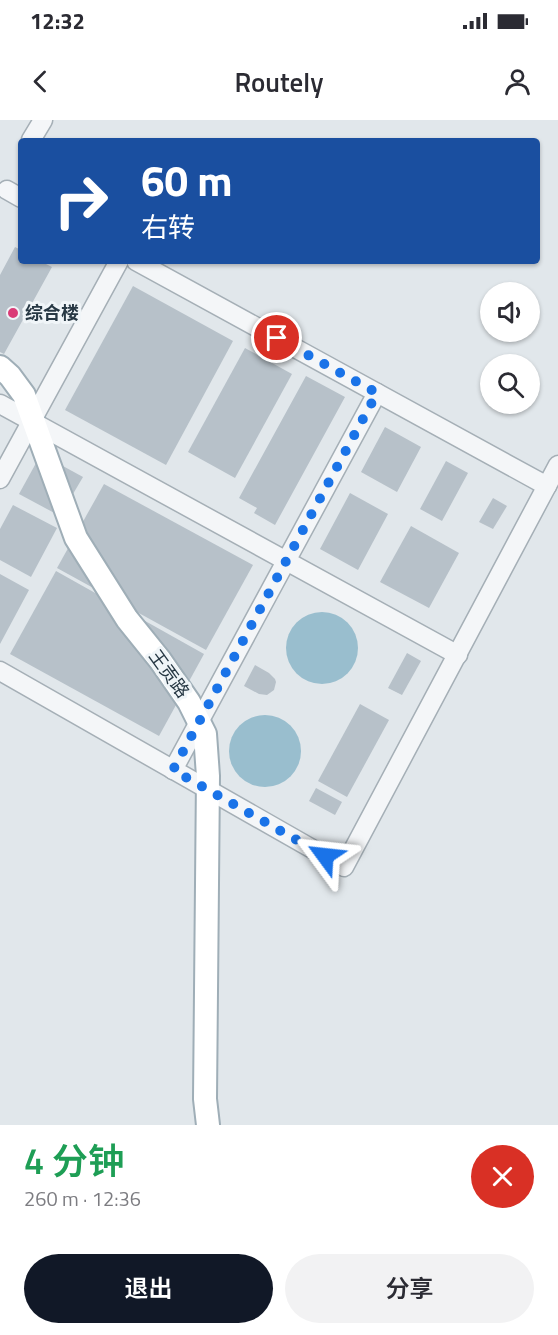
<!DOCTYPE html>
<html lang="zh">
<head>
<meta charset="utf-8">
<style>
	:root { --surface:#fff; --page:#f2f2f3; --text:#2b2b33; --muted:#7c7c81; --accent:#111827 }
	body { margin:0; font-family:"Titillium Web","Noto Sans SC",sans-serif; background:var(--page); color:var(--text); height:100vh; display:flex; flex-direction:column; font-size:22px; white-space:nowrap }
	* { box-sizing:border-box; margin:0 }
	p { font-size:20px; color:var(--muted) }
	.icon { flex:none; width:33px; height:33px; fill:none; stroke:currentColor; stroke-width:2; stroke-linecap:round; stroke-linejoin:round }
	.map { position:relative; height:1005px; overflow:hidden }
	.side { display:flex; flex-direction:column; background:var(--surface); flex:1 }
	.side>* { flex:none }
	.top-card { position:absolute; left:18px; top:18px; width:522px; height:126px; border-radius:6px; box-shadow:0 2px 4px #0004; background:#1a4fa0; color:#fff; overflow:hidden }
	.fabs { position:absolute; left:480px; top:162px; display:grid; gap:12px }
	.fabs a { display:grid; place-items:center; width:60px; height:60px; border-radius:50%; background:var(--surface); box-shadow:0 2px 4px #0004; font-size:30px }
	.pin { position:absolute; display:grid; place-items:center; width:51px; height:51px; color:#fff; margin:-26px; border:3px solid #fff; border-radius:50%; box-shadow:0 2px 6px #0007 }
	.me { position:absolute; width:66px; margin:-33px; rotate:300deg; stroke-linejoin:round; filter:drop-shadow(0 0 4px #0008) }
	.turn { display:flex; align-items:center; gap:21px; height:126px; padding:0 24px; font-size:27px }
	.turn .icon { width:78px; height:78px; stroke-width:2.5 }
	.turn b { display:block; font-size:42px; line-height:51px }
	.round { display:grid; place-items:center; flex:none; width:63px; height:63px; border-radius:32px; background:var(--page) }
	.overview { display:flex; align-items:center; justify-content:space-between; height:102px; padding:0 24px }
	h1 { font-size:36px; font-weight:600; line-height:45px; color:#1e9e55 }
	.button { display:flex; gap:12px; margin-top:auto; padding:12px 24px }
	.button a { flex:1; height:69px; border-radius:36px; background:var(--accent); color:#fff; font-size:24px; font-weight:600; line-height:69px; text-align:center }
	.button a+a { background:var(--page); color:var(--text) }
	.status { display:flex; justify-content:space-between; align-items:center; height:42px; padding:0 30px; background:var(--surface); direction:ltr }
	.status svg { height:16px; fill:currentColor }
	header { display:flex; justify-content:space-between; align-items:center; height:78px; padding:0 24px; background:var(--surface); font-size:27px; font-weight:600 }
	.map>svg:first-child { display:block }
</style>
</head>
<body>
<div class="status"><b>12:32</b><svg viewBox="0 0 49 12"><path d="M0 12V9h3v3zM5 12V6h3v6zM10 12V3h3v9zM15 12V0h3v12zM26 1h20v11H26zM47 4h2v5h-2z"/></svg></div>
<header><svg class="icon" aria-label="back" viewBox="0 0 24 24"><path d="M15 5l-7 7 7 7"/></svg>Routely<svg class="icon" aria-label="person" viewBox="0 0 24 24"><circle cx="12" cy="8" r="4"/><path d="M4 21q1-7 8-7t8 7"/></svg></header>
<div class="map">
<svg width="558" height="1005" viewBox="0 0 558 1005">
	<rect width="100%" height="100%" fill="#e1e7eb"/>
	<g fill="#99bece">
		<circle cx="322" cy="528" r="36"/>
		<circle cx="265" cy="631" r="36"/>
	</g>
	<g fill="#b7c1c9">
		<path d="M15,127L21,130V141H40L52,147L4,234L0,232V155Z"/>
		<path d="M133,166L233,221L166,345L65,290Z"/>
		<path d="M245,228L292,254L235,358L188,332Z"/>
		<path d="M306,256L345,277L275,405L254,393L257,388L239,378Z"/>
		<path d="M385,307L421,327L397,372L361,352Z"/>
		<path d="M41,334L83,357L60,396L19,374Z"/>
		<path d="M446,341L468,353L442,401L420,389Z"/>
		<path d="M104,364L253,445L206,530L57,448Z"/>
		<path d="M350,373L388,394L358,450L320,429Z"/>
		<path d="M493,378L507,386L493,409L479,402Z"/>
		<path d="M13,385L57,408L31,457L0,440V409Z"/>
		<path d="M411,406L459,433L429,488L380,462Z"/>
		<path d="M56,451L204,534L159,616L10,534Z"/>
		<path d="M0,454L29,470L0,524Z"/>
		<path d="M407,533L421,541L402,575L388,568Z"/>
		<path d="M255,545L269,553L275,559L276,562L274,570L267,575L259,574L244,566Z"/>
		<path d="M360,584L389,600L347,677L318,661Z"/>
		<path d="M316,668L342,682L335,695L309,681Z"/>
	</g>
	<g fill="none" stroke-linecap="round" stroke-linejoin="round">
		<g stroke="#a5afb6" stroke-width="21">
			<g id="minor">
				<path d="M33,21L31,20L43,0"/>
				<path d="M7,70L21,78"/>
				<path d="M136,141L547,366"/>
				<path d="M0,284L458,535"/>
				<path d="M0,359L119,141"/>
				<path d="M0,551L344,747L558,345"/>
				<path d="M173,650L377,273"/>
			</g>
		</g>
		<g stroke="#9faeb7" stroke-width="26">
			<path id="major" d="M0,247L10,256L24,275L76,418L127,499L160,540L189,582L205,614L208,656L205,979L208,1005"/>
		</g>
		<use href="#minor" stroke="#f4f6f8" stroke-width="18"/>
		<use href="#major" stroke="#fff" stroke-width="22"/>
	</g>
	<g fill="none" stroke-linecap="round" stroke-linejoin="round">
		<path stroke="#1a73e8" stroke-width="10" stroke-dasharray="0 18" d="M277,218L377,273L173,650L325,736"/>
	</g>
	<circle fill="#da3c77" stroke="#f0f5f8" stroke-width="2" cx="13" cy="193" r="6"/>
	<g text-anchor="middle" stroke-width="6" stroke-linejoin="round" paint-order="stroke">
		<g font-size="18" font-weight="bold" fill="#273844" stroke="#f0f5f8" text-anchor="start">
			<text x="25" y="199">综合楼</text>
		</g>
		<g font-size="18" fill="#273844" stroke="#f0f5f8">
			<text transform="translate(169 554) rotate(54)" y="6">王贡路</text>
		</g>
	</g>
</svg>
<div class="fabs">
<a><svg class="icon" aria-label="sound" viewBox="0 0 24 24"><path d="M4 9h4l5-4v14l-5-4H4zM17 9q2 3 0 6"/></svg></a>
<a><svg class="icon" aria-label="search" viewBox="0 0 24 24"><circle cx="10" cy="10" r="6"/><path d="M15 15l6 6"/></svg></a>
</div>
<div class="pin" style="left:277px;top:218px;background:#d93025"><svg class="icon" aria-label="arrive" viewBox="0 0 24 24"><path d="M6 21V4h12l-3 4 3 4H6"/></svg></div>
<svg class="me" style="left:325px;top:736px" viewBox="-20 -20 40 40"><path d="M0-17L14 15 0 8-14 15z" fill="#1a73e8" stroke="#fff" stroke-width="4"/></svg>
<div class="top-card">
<div class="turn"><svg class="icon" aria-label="right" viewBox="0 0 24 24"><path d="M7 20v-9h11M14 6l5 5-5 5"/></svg><div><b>60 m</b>右转</div></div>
</div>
</div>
<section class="side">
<div class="overview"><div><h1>4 分钟</h1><p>260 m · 12:36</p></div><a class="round" style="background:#d93025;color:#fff"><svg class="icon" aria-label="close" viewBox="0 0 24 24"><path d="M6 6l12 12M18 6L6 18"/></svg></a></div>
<div class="button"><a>退出</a><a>分享</a></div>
</section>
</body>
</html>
